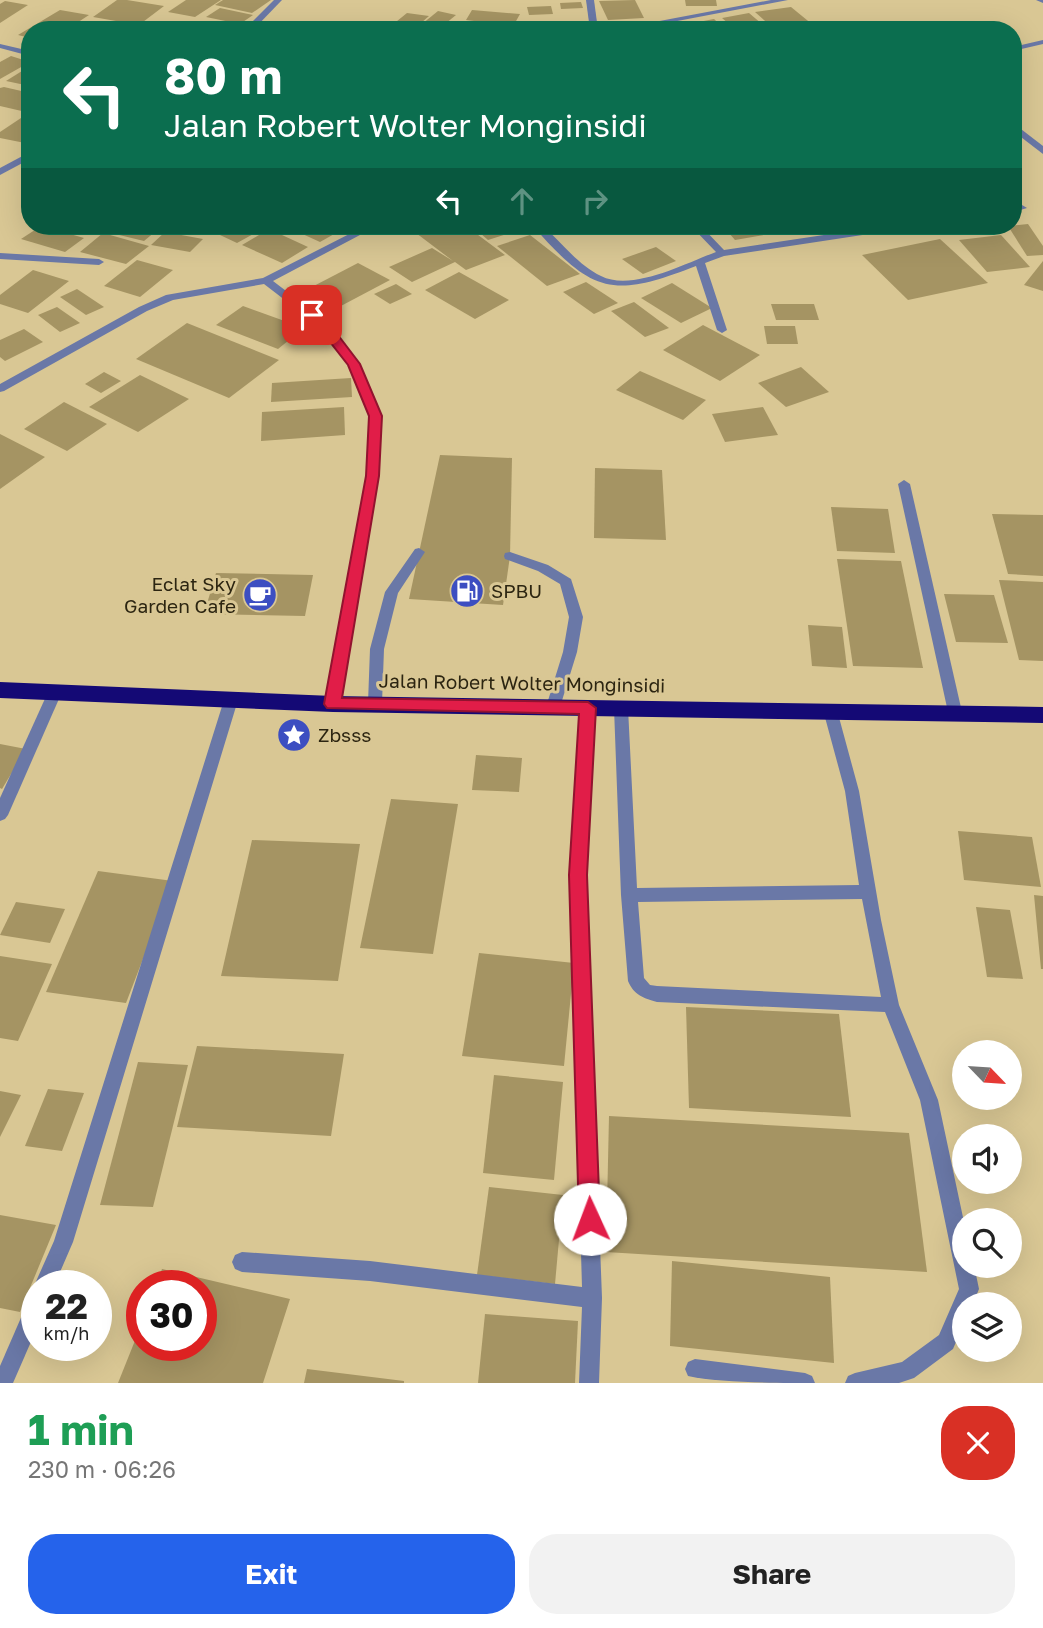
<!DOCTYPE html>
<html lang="en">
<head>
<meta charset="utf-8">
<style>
	:root { --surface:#fff; --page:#f2f2f2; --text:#222; --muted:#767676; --accent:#2563eb }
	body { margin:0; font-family:"Golos Text",sans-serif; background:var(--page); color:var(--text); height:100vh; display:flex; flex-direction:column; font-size:26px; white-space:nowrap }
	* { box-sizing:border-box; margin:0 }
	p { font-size:23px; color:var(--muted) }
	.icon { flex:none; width:38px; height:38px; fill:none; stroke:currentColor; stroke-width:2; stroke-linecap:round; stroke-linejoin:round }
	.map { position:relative; height:1383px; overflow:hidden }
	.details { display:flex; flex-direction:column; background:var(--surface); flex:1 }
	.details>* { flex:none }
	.guide { position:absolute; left:21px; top:21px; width:1001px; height:214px; border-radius:28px; box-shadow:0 7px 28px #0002; background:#0b6e4f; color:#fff; overflow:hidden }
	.needle { width:46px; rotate:115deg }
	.fabs { position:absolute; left:952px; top:1040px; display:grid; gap:14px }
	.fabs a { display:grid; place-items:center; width:70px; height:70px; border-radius:50%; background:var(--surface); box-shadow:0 7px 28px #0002; font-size:35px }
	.speed { position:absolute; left:21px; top:1270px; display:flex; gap:14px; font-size:35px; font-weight:700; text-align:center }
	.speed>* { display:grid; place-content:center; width:91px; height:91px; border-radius:50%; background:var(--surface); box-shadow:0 7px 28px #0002; line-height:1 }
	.speed small { font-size:18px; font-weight:400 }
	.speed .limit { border:10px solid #d22; background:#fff; color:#111 }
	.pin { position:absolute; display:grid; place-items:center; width:60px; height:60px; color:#fff; margin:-30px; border-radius:14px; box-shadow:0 4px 10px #0006 }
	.me { position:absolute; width:77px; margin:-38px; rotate:358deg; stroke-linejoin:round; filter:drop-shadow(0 0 5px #0008) }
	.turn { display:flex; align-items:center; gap:24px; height:147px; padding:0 28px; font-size:32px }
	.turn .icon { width:91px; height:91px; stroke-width:2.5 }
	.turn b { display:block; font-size:49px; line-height:60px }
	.lanes { display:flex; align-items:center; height:66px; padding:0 28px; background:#0003; justify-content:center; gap:35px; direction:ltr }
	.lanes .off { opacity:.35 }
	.round { display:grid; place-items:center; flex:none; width:74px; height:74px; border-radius:28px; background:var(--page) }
	.summary { display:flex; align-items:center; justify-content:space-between; height:119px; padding:0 28px }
	h1 { font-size:42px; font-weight:700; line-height:52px; color:#1e9e55 }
	.cta { display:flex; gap:14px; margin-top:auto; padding:14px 28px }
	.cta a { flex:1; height:80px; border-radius:28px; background:var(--accent); color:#fff; font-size:28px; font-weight:700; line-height:80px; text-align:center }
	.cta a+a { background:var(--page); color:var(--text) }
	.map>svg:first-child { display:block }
</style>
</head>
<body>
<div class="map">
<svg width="1043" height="1383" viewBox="0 0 1043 1383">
	<rect width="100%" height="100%" fill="#d9c794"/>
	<g fill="#a59463">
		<path d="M117,0H127L164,6L139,25L93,17Z"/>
		<path d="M186,0H221L195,17L168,12Z"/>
		<path d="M223,0H271L252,13L215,5Z"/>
		<path d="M635,0L644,18L608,20L599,1Z"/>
		<path d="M685,0H716L717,6H686Z"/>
		<path d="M5,1L28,5L0,23V4Z"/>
		<path d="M581,2L583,8L561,9L560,3Z"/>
		<path d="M551,6L553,14L529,15L527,7Z"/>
		<path d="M791,7L813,25L775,30L755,12Z"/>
		<path d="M220,8L253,15L240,24L206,17Z"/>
		<path d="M60,10L89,15L66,30H30V38L18,35Z"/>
		<path d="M472,10L520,14L511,30H477L482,22L466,20Z"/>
		<path d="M438,11L456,15L440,28L422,24Z"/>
		<path d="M407,13L429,16L413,30H386Z"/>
		<path d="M749,13L769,30H736L722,18Z"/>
		<path d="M714,19L726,30H694L688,24Z"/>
		<path d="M210,21L245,28L242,30L200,28Z"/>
		<path d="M11,56L30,62L0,79V62Z"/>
		<path d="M30,66V86L6,81Z"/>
		<path d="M4,87L30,93V110L26,112L0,106V88Z"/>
		<path d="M30,112V144L0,138V132Z"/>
		<path d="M1028,224L1043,246V255L1027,256L1008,226Z"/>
		<path d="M41,226H42L84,238L65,252L21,239Z"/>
		<path d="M120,226H162L144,241L111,233Z"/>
		<path d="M181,226H212L205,232Z"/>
		<path d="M236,226H268L237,243L220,235Z"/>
		<path d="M285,226H336L343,229L320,242Z"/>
		<path d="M435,226H466L505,255L466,270L455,262L412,282L389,267L432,248L453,261L416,233Z"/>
		<path d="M472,226H532L488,240Z"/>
		<path d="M723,226H762L769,234L735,240Z"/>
		<path d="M269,229L308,247L282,263L242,245Z"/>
		<path d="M165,232L203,239L190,252L151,245Z"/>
		<path d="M103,233L149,246L126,264L80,252Z"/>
		<path d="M530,235L580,274L547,286L497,246Z"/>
		<path d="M1001,235L1030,267L987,272L959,240Z"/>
		<path d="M940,239L988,283L908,300L862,255Z"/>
		<path d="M656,247L676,261L643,274L622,259Z"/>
		<path d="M137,260L173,270L140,297L104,286Z"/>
		<path d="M1043,261V291L1024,285Z"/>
		<path d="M358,263L390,280L339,307L308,289Z"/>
		<path d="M33,270L69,281L28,313L0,304V295Z"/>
		<path d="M459,272L509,300L475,319L425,290Z"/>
		<path d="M586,282L618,303L594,314L563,292Z"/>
		<path d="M672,283L712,308L681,323L641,298Z"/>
		<path d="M396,284L412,294L390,304L374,294Z"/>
		<path d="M77,289L104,307L86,315L60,297Z"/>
		<path d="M634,302L669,328L645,337L611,311Z"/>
		<path d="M771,304H814L819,320H776Z"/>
		<path d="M243,306L304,328L278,349L216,325Z"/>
		<path d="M57,307L80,323L60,332L38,315Z"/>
		<path d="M187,323L279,360L229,398L136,359Z"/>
		<path d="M703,325L760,355L720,381L663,350Z"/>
		<path d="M764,326H795L798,344H767Z"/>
		<path d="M24,329L43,342L5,361L0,357V340Z"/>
		<path d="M801,367L829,392L786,407L758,383Z"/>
		<path d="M640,371L706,400L683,420L616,390Z"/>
		<path d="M104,372L121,381L101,393L85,384Z"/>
		<path d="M140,375L189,399L138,432L89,407Z"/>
		<path d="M351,378L352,397L271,402L272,383Z"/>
		<path d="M64,402L107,424L67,451L24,429Z"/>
		<path d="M344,407L345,435L261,441L262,412Z"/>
		<path d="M763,407L778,435L725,442L712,414Z"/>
		<path d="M0,434L45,457L0,489Z"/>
		<path d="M440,455L512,458L510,556L503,605L409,599Z"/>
		<path d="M595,468L662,470L666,540L594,538Z"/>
		<path d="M831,507L888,509L895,553L837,551Z"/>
		<path d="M992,514L1043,515V576L1008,574Z"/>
		<path d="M837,559L901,561L923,668L853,666Z"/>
		<path d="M216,573L313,575L305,616L204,614Z"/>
		<path d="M999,580L1043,582V661L1019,660Z"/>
		<path d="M944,594L994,595L1008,643L956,642Z"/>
		<path d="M808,625L842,627L847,668L812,666Z"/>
		<path d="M0,744L26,749L2,789L0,788Z"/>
		<path d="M476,755L522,758L519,792L472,790Z"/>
		<path d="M391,799L458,804L433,954L360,948Z"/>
		<path d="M958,831L1032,837L1041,887L964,880Z"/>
		<path d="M252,840L360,844L338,981L221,976Z"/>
		<path d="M98,871L173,881L126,1003L46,992Z"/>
		<path d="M1034,895L1043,896V969H1041Z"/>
		<path d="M16,902L65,909L50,943L0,935Z"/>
		<path d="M976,907L1010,910L1023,979L987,977Z"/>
		<path d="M479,953L574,963L564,1066L462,1056Z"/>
		<path d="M0,956L52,964L18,1041L0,1038Z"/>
		<path d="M686,1007L839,1014L851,1117L689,1108Z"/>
		<path d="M197,1046L344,1054L331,1136L177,1127Z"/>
		<path d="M138,1062L188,1065L153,1207L100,1205Z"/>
		<path d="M494,1075L563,1082L554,1180L483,1173Z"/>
		<path d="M48,1089L84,1093L62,1151L25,1146Z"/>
		<path d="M0,1091L21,1095L0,1137Z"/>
		<path d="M609,1116L909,1133L927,1272L606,1252Z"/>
		<path d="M489,1187L563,1195L555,1284L477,1275Z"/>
		<path d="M0,1215L56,1225L20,1312L0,1308Z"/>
		<path d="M672,1261L830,1277L834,1363L670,1346Z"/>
		<path d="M162,1269L290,1299L263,1383H118L142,1323V1346H201V1286H156Z"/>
		<path d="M485,1314L578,1321L575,1383H478Z"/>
		<path d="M307,1369L404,1381V1383H304Z"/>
	</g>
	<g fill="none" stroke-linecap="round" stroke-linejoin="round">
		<g fill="#6a78a7" fill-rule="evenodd">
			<path d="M419,548L425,552L398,593L384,649L382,703L380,707H370L368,703L370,649L385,592L415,549Z"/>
			<path d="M510,552L548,565L571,579L583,617L577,652L560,707L558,711H548L546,707L563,652L569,617L560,584L538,571L505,559L504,556L505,553Z"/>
			<path d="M231,695L238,700L73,1242L54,1286H37V1292L34,1286L54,1241L224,700Z"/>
			<path d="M621,703L626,704L628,708L637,888L859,885L845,791L823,710L825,706H835L837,710L859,791L881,920L899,1005L938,1100L964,1222V1265H974L979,1289L973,1304H964V1323L953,1349L914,1378L899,1383H845L848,1376L855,1373L902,1362L939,1335L959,1289L920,1100L885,1012L657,1002C643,998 634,995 628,981L621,895L614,708L616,704ZM862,899L881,997L657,986L650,985L644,978L638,902Z"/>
			<path d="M37,1294V1328L13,1383H0V1366L30,1297Z"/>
			<path d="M695,1359L805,1373L812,1376L815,1383C780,1383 719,1383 688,1376L685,1369L688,1362Z"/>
		</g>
		<g fill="#6a78a7" fill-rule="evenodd">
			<path d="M274,0H282L253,30H244Z"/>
			<path d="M586,0H594L598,30H590Z"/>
			<path d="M771,0H788L630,30H612Z"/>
			<path d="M1036,0H1043V3Z"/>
			<path d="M1043,40V44L1013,51V47Z"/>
			<path d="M0,44L30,51V56L0,48Z"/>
			<path d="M1013,123L1043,146V154L1013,131Z"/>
			<path d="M30,152V159L0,175V168Z"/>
			<path d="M1013,206L1022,205L1027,208L1013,212Z"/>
			<path d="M365,226H377L273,281L328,323L359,364L381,416L379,476L340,704L338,708H328L326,704L367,476L369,416L349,364L320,327L264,284L173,300L147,311L4,391L0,392V384L139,307L166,295L263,278Z"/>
			<path d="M533,226H543C561,242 578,265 601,276C632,292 686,263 716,252L691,226H701L724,250L884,226H907L902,229L724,256L705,263L727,330L722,333L717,330L696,266C612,299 592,293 533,226Z"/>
			<path d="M0,253L99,259L104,262L99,265L0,259Z"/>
			<path d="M904,480L910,484L962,712L960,716H950L948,712L898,484Z"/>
			<path d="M55,687L62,692L8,815L5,819L0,821V798L48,692Z"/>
			<path d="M588,703L593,704L595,708L586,875L602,1298L599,1383H579L582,1307L370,1281L242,1272L235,1269L232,1262L235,1255L242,1252L370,1261L582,1287L570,875L581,708L583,704Z"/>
		</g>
		<path fill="#140975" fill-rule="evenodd" d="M0,682L333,696L1043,707V723L333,712L0,698Z"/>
	</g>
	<path fill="#e11d48" stroke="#92132f" stroke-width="2" d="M312,312L328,322L360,364L382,416L379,476L342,698L588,702L596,708L587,875L600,1219L597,1226L590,1229L582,1226L579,1219L569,875L579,714L327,708L324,704L366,476L369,416L348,365L319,328L306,315Z"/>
	<defs>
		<g id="fuel-disc" transform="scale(1.75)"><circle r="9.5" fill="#3c4ec1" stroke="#d9c794"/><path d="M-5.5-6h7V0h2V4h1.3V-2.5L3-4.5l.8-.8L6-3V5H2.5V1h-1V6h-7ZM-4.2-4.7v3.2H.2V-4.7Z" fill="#fff"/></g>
		<g id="cafe-disc" transform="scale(1.75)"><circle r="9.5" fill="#3c4ec1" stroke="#d9c794"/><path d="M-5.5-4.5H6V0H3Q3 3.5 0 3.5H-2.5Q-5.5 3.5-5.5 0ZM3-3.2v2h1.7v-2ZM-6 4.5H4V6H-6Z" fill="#fff"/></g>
		<g id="sight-disc" transform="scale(1.75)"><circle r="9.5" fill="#3c4ec1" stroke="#d9c794"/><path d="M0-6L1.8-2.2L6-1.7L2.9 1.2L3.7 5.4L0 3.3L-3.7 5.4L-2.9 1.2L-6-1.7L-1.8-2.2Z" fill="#fff"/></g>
	</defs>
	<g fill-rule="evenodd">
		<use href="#fuel-disc" x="467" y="591"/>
		<use href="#cafe-disc" x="260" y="595"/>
		<use href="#sight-disc" x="294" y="735"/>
	</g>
	<g text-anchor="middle" stroke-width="6" stroke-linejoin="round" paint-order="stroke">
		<g font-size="19" fill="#2c2511" stroke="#d9c794" text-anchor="start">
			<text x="236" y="591" text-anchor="end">Eclat Sky<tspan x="236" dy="22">Garden Cafe</tspan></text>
			<text x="491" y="598">SPBU</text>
			<text x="318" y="742">Zbsss</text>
		</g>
		<g font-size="19" fill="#2c2511" stroke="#d9c794">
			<text transform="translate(522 683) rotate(1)" y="7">Jalan Robert Wolter Monginsidi</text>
		</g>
	</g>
</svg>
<div class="fabs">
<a><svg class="needle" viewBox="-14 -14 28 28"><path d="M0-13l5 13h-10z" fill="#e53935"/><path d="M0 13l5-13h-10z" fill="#767676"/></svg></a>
<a><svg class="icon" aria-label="sound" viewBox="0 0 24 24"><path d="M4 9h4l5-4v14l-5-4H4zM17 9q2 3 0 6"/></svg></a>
<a><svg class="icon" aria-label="search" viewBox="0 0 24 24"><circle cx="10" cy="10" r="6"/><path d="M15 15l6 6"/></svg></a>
<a><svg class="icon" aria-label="layers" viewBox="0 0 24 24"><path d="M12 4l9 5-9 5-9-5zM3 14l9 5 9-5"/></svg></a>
</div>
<div class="speed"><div>22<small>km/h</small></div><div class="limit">30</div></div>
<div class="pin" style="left:312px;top:315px;background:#d93025"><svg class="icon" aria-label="arrive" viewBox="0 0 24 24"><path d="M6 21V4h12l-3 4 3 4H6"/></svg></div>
<svg class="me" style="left:590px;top:1219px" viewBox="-20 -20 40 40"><circle r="19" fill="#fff"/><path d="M0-13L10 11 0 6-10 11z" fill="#e11d48"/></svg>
<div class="guide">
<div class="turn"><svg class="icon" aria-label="left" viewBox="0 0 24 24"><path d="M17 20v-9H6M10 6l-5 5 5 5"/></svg><div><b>80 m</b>Jalan Robert Wolter Monginsidi</div></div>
<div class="lanes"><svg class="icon" aria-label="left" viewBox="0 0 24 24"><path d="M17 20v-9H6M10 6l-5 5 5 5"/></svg><svg class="icon off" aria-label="ahead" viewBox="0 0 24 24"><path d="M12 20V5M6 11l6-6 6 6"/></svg><svg class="icon off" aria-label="right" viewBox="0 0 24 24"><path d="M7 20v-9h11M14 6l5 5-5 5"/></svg></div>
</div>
</div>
<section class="details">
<div class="summary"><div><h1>1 min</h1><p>230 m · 06:26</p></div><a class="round" style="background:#d93025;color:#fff"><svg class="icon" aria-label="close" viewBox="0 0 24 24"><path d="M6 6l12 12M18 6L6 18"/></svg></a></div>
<div class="cta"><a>Exit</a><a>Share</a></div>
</section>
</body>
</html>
